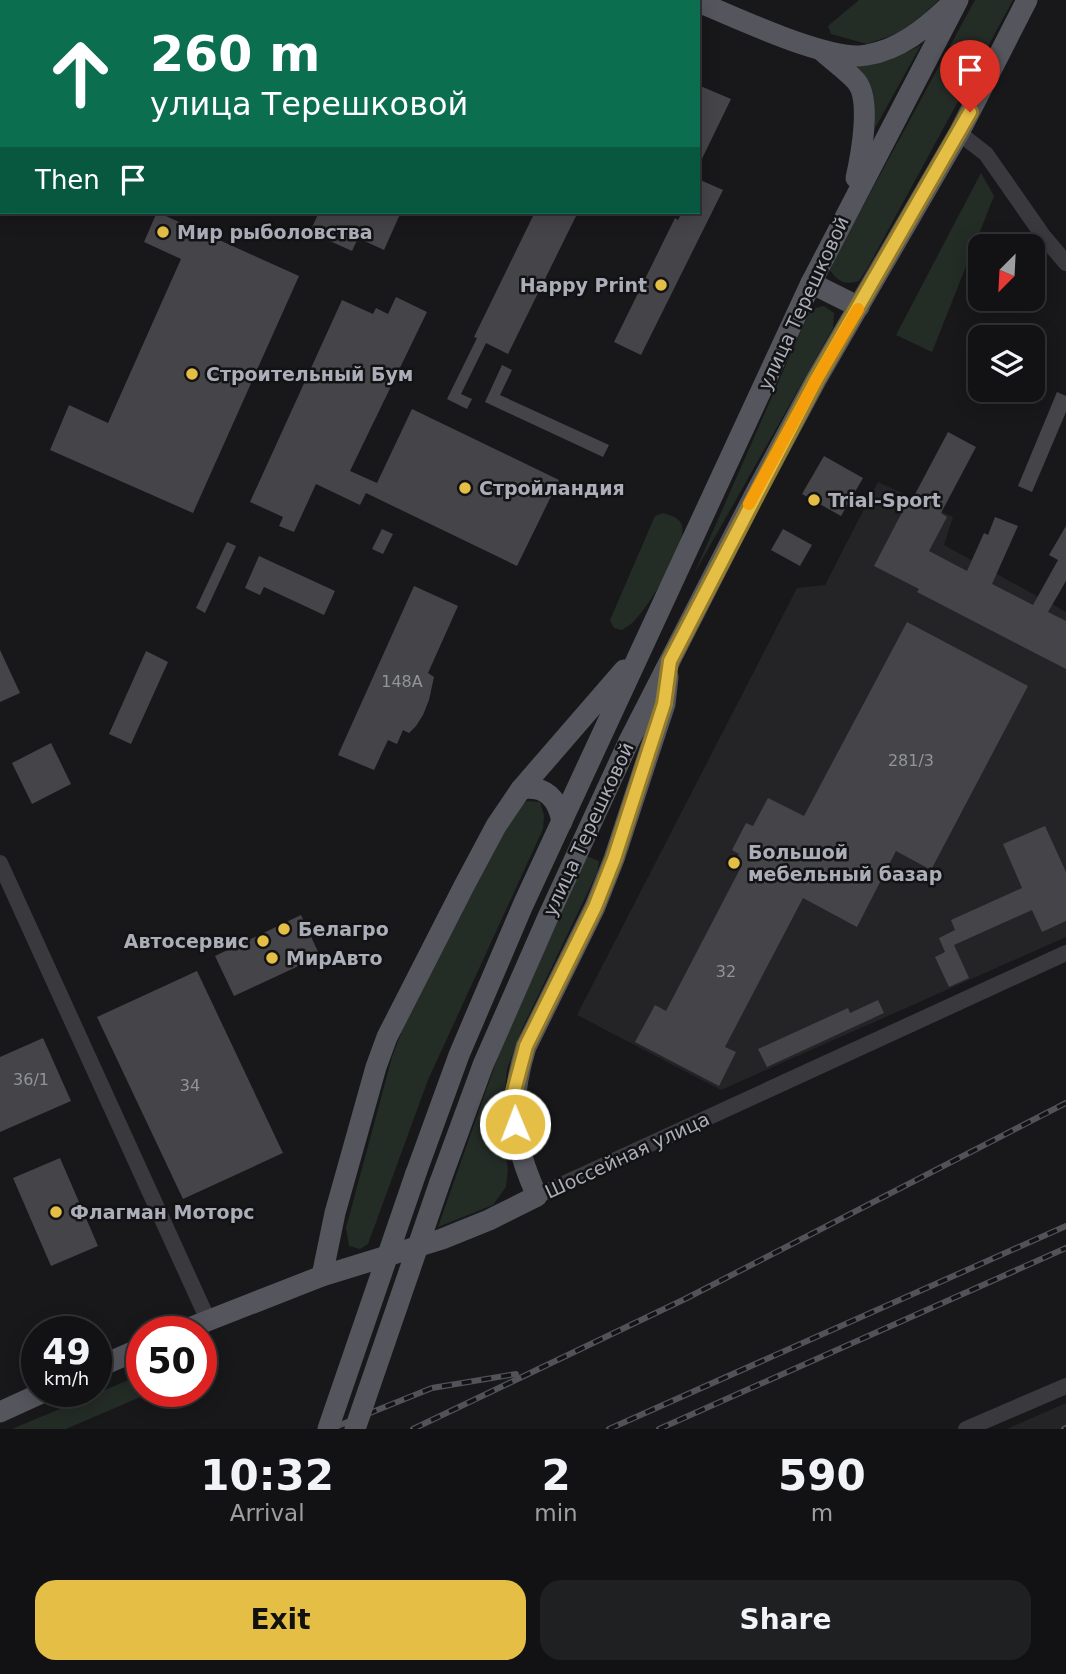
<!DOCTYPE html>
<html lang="en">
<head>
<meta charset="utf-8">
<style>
	:root { --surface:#121214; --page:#1f2022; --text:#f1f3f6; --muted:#9c9ea0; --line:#313234; --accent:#e4be45 }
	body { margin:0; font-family:"DejaVu Sans",sans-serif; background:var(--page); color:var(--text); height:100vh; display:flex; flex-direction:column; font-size:26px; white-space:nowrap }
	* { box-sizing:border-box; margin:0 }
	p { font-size:23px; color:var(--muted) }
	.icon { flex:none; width:38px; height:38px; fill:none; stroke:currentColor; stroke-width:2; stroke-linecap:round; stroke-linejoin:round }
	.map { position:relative; height:1429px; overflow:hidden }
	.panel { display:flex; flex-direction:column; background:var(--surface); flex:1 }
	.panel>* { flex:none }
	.banner { position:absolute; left:0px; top:0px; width:700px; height:214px; box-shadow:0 4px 18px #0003,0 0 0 2px var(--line); background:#0b6e4f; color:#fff; overflow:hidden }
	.needle { width:46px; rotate:204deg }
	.tools { position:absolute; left:968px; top:234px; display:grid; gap:14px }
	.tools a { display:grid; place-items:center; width:77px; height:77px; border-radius:14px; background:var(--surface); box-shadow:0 4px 18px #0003,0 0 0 2px var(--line); font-size:35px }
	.speed { position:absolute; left:21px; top:1316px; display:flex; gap:14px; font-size:35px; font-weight:700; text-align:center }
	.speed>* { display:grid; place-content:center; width:91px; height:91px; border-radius:50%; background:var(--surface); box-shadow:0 4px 18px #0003,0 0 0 2px var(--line); line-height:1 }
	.speed small { font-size:18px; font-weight:400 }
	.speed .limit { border:10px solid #d22; background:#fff; color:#111 }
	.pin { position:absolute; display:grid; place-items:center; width:60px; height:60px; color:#fff; margin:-72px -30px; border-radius:50% 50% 50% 0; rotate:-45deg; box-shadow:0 0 7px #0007 }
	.pin .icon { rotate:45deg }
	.me { position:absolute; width:77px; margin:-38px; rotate:359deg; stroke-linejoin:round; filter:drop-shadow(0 0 5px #0008) }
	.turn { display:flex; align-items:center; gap:24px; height:147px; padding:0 35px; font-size:32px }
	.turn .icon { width:91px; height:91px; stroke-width:2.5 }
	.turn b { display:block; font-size:49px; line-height:60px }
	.then { display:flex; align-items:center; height:66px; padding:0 35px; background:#0003; gap:14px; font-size:26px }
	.eta { display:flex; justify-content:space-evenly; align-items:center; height:119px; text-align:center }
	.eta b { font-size:42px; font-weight:700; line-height:49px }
	.button { display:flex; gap:14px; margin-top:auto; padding:14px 35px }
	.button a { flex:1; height:80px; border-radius:21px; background:var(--accent); color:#111; font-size:28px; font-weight:700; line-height:80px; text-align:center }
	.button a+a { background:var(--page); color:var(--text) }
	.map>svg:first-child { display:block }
</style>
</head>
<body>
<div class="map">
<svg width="1066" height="1429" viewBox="0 0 1066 1429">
	<rect width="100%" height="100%" fill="#18181a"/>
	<g fill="#242426">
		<path d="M878,482L953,517L944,545L1066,612V937L721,1090L577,1015L797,588L825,585Z"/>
		<path d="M1066,1403V1429H1007L1009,1428Z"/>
	</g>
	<g fill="#242c26">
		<path d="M859,0H939L904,31L867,44L831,34L828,26Z"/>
		<path d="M975,0H1013L867,269L859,281C845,285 838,282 830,270L837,254Z"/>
		<path d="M921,45L875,128C874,103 870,85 855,65C881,63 898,57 921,45Z"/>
		<path d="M981,173L994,196L932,352L896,335Z"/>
		<path d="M824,306L834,313L833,328L694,574L807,317L812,309Z"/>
		<path d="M663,513C669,515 678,517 681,523C691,541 648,607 635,620C632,624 626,627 622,630L614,628L610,620L655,516Z"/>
		<path d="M527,801L540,802L544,815L543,829L428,1080L368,1244L360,1249L349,1246L346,1228L392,1057L413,1002L515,811Z"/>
		<path d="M586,856L599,861L597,873L522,1029L507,1069L501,1130L508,1168L506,1187L493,1205L438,1227L513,1014Z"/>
		<path d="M138,1376L142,1391L145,1395L66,1429H12Z"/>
	</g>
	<g fill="#454549">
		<path d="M698,85L731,99L698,167Z"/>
		<path d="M698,179L723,190L641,355L614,342L675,218L678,220L682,212H698Z"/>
		<path d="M157,212L299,276L193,513L50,450L69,405L108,423L181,259L144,242Z"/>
		<path d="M319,212H401L384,250L358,238L352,251L310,232Z"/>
		<path d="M535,212H578L508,354L486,343L461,394L472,399L467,409L447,399L477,338L474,337Z"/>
		<path d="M396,297L427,312L350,471L377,483L412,409L559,480L517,566L366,493L360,505L316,484L294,532L279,526L283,517L250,502L342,300L373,314L376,308L388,314Z"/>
		<path d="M502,365L512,370L500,395L609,445L603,457L485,402Z"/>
		<path d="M1057,392L1066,396V412L1032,492L1018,486Z"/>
		<path d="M948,432L976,447L941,513L947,517L929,551L967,571L984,533L988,535L995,517L1018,526L992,584L1033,605L1058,560L1049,555L1066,526V581L1048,612L1066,621V669L917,592L919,589L874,566L910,497L913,498Z"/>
		<path d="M824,456L863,478L841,516L802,494Z"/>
		<path d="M382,529L393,534L383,554L372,549Z"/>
		<path d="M783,529L812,545L800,566L771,550Z"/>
		<path d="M227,542L236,546L205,613L196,608Z"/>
		<path d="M259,556L335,591L324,615L264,587L260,595L245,588Z"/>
		<path d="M414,586L458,606L428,673L434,677L429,700L423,715L416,726L409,733L403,730L397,744L388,740L374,770L338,755Z"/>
		<path d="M907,622L1028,686L931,870L896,851L857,927L803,898L725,1047L736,1052L719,1086L635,1042L655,1005L666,1011L741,867L734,863L739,854L732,850L746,823L753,826L768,798L804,816Z"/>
		<path d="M0,650L20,693L0,702Z"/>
		<path d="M146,651L168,662L131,744L109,734Z"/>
		<path d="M51,743L71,784L32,804L12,763Z"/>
		<path d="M1045,826L1066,872V921L1042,932L1032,910L954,945L969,978L949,987L935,957L945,952L939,938L955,930L951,920L1022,888L1003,844Z"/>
		<path d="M301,915L320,956L234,996L215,956Z"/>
		<path d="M197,971L283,1153L183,1199L97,1017Z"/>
		<path d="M878,1000L884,1013L767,1067L758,1049L848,1008L850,1013Z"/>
		<path d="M43,1038L71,1101L0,1132V1057Z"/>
		<path d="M60,1158L98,1246L51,1266L13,1178Z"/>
	</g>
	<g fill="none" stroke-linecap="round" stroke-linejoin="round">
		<g stroke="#39393e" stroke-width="16">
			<path d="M959,133L986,154L1044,237L1066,263"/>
			<path d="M0,863L208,1320"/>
			<path d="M537,1196L1066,953"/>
			<path d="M966,1429L1066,1386"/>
		</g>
		<g stroke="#55565d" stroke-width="21">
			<path d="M698,2C736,17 830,63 867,55C901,49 924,29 949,6"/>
			<path d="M822,51C833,61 846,70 856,81C872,99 861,156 856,178"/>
			<path d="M811,283L859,307"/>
			<path d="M521,789C546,785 558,799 562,822"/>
			<path d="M416,1173L459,1055L523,905L811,283L958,0"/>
			<path d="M440,1182L483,1065L548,917L629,741L755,494L816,380L959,133L1027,0"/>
			<path d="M322,1276L335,1213L376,1067L387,1037L464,886L496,826L521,789L624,670"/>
			<path d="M179,1332L322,1276L442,1239L489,1220L537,1196C512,1141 508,1105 526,1047L595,907L614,859L665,704L668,677"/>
			<path d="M96,1368L142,1348"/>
			<path d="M0,1412L46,1391"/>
		</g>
		<g stroke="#525359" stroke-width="6">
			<g id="rail">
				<path d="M330,1429L432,1388L516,1374"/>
				<path d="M413,1429L685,1299L1066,1103"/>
				<path d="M609,1429L1066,1226"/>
				<path d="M659,1429L1066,1248"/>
				<path d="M1064,1429L1066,1428"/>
			</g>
		</g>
		<use href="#rail" stroke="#131315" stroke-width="3.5" stroke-dasharray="10" stroke-linecap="butt"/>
		<g stroke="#55565d" stroke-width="21">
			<path d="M328,1429L416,1173"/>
			<path d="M355,1429L440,1182"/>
		</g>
	</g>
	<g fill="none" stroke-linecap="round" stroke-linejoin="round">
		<g stroke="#947c2d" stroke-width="18">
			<path id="route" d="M515,1124L514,1091L526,1046L595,907L614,859L664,704L670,661L816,380L970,112"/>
		</g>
		<use href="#route" stroke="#e4be45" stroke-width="12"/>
		<path stroke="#f59e0b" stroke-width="12" d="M749,504L816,380L858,309"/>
	</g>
	<g fill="#e4be45" stroke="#131315" stroke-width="2.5">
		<circle cx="163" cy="232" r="7"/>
		<circle cx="661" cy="285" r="7"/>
		<circle cx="192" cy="374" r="7"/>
		<circle cx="465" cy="488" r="7"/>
		<circle cx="814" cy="500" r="7"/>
		<circle cx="734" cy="863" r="7"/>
		<circle cx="284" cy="929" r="7"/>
		<circle cx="263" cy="941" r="7"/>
		<circle cx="272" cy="958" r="7"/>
		<circle cx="56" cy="1212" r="7"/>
	</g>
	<g text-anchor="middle" stroke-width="5" stroke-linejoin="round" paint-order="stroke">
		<g font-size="16" fill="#92949c">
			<text x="402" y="687">148А</text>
			<text x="911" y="766">281/3</text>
			<text x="726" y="977">32</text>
			<text x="31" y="1085">36/1</text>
			<text x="190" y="1091">34</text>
		</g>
		<g font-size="19" font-weight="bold" fill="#abaeb8" stroke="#131315" text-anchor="start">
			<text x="177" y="239">Мир рыболовства</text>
			<text x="647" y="292" text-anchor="end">Happy Print</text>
			<text x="206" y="381">Строительный Бум</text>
			<text x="479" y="495">Стройландия</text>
			<text x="828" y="507">Trial-Sport</text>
			<text x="748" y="859">Большой<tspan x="748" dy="22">мебельный базар</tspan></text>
			<text x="298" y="936">Белагро</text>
			<text x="249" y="948" text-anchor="end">Автосервис</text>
			<text x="286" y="965">МирАвто</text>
			<text x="70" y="1219">Флагман Моторс</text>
		</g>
		<g font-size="19" fill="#abaeb8" stroke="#131315">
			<text transform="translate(803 303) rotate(-65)" y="7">улица Терешковой</text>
			<text transform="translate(588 829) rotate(-65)" y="7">улица Терешковой</text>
			<text transform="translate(627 1155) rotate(-25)" y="7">Шоссейная улица</text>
		</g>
	</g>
</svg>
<div class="tools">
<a><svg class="needle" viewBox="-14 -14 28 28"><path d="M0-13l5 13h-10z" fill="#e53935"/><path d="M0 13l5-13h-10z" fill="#9c9ea0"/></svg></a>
<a><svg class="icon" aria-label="layers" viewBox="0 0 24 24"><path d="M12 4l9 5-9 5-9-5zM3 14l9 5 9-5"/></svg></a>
</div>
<div class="speed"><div>49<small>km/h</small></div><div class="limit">50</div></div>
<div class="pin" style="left:970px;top:112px;background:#d93025"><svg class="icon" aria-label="arrive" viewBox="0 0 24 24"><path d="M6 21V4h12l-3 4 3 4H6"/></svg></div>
<svg class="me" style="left:515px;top:1124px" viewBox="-20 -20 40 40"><circle r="17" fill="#e4be45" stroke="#fff" stroke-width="3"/><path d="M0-11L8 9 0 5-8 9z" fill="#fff"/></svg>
<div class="banner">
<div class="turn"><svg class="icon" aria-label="ahead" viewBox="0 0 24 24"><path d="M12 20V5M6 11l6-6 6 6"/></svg><div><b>260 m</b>улица Терешковой</div></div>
<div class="then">Then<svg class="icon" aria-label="arrive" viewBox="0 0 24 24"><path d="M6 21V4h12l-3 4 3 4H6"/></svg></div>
</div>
</div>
<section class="panel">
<div class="eta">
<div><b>10:32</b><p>Arrival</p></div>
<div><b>2</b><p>min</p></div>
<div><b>590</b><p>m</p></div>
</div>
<div class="button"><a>Exit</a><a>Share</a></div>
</section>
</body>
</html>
